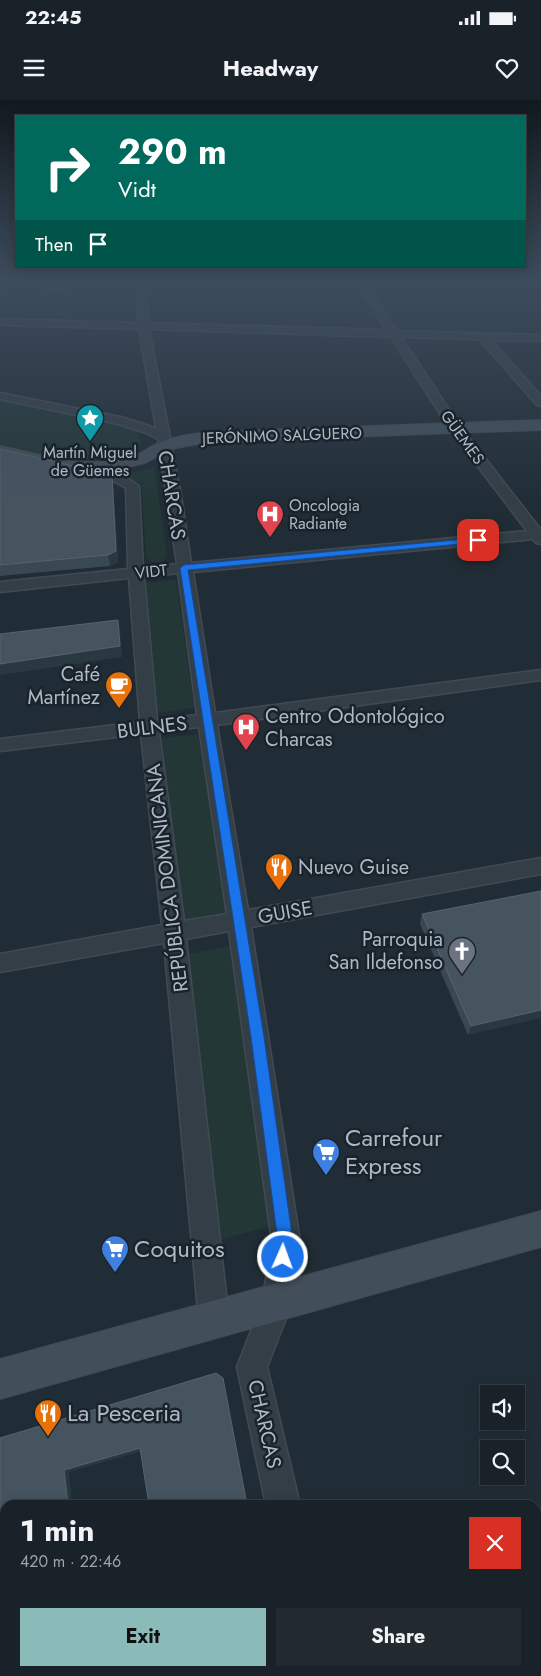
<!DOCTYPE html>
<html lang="en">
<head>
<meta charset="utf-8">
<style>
	:root { --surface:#192228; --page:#222a30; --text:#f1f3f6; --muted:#9fa4a8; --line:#373f45; --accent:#8bbbb9 }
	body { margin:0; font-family:Jost,sans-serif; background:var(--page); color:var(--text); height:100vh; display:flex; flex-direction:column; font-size:19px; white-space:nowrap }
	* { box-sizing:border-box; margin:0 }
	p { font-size:16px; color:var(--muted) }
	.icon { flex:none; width:28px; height:28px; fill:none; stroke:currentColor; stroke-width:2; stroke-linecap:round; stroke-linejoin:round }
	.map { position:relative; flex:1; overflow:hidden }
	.drawer { position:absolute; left:0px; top:1400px; width:541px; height:176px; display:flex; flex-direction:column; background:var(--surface); border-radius:15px 15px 0 0; box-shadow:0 2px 12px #0003,0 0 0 1px var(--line) }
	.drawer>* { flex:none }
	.banner { position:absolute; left:15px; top:15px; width:511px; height:152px; border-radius:0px; box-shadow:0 2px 12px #0003,0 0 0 1px var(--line); background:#00695c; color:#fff; overflow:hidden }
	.tools { position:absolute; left:480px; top:1285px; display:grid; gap:10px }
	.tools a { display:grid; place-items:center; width:45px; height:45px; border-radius:0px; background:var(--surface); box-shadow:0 2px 12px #0003,0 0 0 1px var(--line); font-size:25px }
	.pin { position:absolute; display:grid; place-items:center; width:42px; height:42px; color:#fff; margin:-21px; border-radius:10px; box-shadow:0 2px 8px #0006 }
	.me { position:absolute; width:55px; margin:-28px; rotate:2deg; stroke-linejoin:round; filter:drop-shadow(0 0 4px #0008) }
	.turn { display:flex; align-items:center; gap:18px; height:105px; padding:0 20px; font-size:22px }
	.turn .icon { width:65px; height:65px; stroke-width:2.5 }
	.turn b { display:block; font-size:35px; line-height:42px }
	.then { display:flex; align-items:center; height:48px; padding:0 20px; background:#0003; gap:10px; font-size:19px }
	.round { display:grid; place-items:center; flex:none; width:52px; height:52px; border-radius:0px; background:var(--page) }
	.headline { display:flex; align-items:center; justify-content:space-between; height:85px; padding:0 20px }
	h1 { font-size:30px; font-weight:700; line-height:38px }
	.button { display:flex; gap:10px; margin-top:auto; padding:10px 20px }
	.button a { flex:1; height:58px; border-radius:0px; background:var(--accent); color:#111; font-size:20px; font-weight:700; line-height:58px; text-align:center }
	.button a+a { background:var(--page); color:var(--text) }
	.status { display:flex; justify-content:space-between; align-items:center; height:35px; padding:0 25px; background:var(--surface); direction:ltr }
	.status svg { height:14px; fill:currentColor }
	header { display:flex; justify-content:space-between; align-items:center; height:65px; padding:0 20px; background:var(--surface); font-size:22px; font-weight:700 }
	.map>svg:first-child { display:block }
</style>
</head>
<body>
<div class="status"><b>22:45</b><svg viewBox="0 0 49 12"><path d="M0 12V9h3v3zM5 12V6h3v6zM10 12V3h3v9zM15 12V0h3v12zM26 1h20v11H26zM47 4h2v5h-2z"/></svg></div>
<header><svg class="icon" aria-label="menu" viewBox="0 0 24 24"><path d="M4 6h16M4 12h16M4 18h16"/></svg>Headway<svg class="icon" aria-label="heart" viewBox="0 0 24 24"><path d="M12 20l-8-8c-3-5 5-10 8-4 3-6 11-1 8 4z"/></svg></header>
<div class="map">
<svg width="541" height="1576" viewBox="0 0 541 1576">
	<rect width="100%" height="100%" fill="#212d36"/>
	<g fill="#233737">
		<path d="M0,300L124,326L139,334L141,343C118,377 34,353 0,346Z"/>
		<path d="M154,365L167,455L164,461C157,463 150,464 146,456L141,384L121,374L152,368Z"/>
		<path d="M176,480L194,608L155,613L142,483Z"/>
		<path d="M198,634L228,812L179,821L157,639Z"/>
		<path d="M232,845L271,1126L214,1141L185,855Z"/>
	</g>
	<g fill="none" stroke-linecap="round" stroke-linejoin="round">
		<g stroke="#414a53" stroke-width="3">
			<g id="street">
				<path d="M0,180H7L5,193L0,196Z"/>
				<path d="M136,180H146L148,223L387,230L354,180H363L397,231L541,235V241L491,240L541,296V306L537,305L479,239L401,237L460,326L541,430V444L536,443L533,439L193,472L215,613L541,570V580L217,625L248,810L541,758V774L251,827L300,1142L292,1203L267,1267L300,1405H266L237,1267L262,1203L272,1142L229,831L186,839L229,1221L225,1232L214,1236L203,1232L199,1221L164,843L0,872V854L162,825L141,634L0,651V639L140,622L129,478L0,492V482L128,469L126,388L113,381L79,371L78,368L79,365L84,364L123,375L139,386L143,468L177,464L158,339L146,333L118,324L0,299V293L121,317L156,328L139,229L0,225V219L138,223ZM149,229L391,237L451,331L527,431L191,463L180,389ZM178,473L197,615L157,620L144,477ZM199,627L227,814L184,821L159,632Z"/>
				<path d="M405,180H541V186L410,183Z"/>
				<path d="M302,1571H338L339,1576H303Z"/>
			</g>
		</g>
		<g stroke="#414a53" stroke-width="2">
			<g id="secondary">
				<path d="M541,320V330L208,342L171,349L145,363L107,372L84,373L0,356V346C44,355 88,370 132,357C142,354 150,346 159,343C175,336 192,334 208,332Z"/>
				<path d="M541,1111V1147L0,1299V1259Z"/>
			</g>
		</g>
		<use href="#street" fill="#343e47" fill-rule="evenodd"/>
		<use href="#secondary" fill="#424e5a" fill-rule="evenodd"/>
	</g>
	<g fill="#394853">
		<path d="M43,180H68L69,194L45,193Z"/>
		<path d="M0,349L113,385L118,462L110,466L0,476Z"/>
		<path d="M541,791L468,935L420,824L422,814Z"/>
	</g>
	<g fill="#2a3842">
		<path d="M67,180H68L69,194L67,183Z"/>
		<path d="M112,375L113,385L118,462L110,466L108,455Z"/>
		<path d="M118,520L120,530L122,557L0,575V564Z"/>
		<path d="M541,910V918L468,935L471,926Z"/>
		<path d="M140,1348L142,1351L69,1372L72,1405H68L64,1370Z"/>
		<path d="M22,1571H28L29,1576H23Z"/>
	</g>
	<g fill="#45545f" stroke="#56646f">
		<path d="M43,180H67V183L43,182Z"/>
		<path d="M0,349L112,375L116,451L108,455L0,465Z"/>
		<path d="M118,520L120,546L0,564V534Z"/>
		<path d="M541,791V910L471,926L422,814Z"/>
		<path d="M216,1273L223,1278L247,1405H149L140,1348L64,1370L68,1405H5V1571H22L23,1576H0V1338Z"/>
		<path d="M104,1571H279V1576H105Z"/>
	</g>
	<linearGradient id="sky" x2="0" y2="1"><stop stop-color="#12191e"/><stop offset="0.45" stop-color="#3d4c5d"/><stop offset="1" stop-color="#3d4c5d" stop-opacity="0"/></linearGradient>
	<rect width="541" height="400" fill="url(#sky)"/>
	<path fill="#1a73e8" stroke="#114b97" d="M478,438L482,440L481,442L188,470L264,937L293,1142L289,1162L283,1165L278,1162L276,1157L278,1142L251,937L180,468L184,465Z"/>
	<defs>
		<g id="sight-pin" transform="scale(1.4375)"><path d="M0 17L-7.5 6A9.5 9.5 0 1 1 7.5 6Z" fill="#0f9aa8" stroke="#1a232b"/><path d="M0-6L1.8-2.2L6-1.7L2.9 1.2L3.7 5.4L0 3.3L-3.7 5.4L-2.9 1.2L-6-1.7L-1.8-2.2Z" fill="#fff"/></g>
		<g id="hospital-pin" transform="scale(1.4375)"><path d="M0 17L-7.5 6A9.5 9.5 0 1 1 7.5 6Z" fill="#e0444e" stroke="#1a232b"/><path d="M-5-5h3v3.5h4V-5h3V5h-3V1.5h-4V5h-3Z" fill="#fff"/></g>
		<g id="cafe-pin" transform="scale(1.4375)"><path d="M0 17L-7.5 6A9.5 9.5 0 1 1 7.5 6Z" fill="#e8710a" stroke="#1a232b"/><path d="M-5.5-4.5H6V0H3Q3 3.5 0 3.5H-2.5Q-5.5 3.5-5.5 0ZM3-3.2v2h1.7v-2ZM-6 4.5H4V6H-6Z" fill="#fff"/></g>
		<g id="restaurant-pin" transform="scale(1.4375)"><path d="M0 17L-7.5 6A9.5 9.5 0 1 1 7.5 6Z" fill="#e8710a" stroke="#1a232b"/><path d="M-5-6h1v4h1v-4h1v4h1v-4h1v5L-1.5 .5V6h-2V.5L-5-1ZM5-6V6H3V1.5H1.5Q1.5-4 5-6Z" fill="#fff"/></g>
		<g id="church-pin" transform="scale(1.4375)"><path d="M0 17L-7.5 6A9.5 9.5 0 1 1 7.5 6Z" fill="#6b7280" stroke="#1a232b"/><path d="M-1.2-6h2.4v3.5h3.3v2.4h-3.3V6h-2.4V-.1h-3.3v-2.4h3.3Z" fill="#fff"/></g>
		<g id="supermarket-pin" transform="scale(1.4375)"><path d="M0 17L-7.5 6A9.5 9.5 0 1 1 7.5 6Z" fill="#3f7fe0" stroke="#1a232b"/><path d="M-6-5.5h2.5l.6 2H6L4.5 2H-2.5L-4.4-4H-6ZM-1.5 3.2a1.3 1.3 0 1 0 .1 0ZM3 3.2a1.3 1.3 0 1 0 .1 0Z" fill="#fff"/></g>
	</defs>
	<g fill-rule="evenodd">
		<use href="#sight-pin" x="90" y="318"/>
		<use href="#hospital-pin" x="270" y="414"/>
		<use href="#cafe-pin" x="119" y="585"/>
		<use href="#hospital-pin" x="246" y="627"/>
		<use href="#restaurant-pin" x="279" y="767"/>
		<use href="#church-pin" x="462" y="851"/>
		<use href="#supermarket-pin" x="326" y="1052"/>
		<use href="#supermarket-pin" x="115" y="1149"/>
		<use href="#restaurant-pin" x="48" y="1313"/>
	</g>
	<g text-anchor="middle" stroke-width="5" stroke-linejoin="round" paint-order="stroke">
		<g font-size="16" fill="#aeb9c4" stroke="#1a232b">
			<text transform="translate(282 335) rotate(-2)" y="6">JERÓNIMO SALGUERO</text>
			<text transform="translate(463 337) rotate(54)" y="6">GÜEMES</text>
			<text transform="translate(151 471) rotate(-6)" y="6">VIDT</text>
		</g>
		<g font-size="16" fill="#aeb9c4" stroke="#1a232b">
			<text x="90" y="358">Martín Miguel<tspan x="90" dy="18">de Güemes</tspan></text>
			<text x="289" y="411" text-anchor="start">Oncologia<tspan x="289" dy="18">Radiante</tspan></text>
		</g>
		<g font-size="20" fill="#aeb9c4" stroke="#1a232b">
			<text transform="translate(172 395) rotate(81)" y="7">CHARCAS</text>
			<text transform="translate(152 627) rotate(-7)" y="7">BULNES</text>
			<text transform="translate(167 778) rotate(-97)" y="7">REPÚBLICA DOMINICANA</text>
			<text transform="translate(285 812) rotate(-10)" y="7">GUISE</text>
			<text transform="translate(265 1324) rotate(77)" y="7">CHARCAS</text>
		</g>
		<g font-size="20" fill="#aeb9c4" stroke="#1a232b" text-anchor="end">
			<text x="100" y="581">Café<tspan x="100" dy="23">Martínez</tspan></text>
			<text x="265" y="623" text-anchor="start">Centro Odontológico<tspan x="265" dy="23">Charcas</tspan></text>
			<text x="298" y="774" text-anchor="start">Nuevo Guise</text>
			<text x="443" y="846">Parroquia<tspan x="443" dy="23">San Ildefonso</tspan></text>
		</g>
		<g font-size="24" fill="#aeb9c4" stroke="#1a232b" text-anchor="start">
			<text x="345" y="1046">Carrefour<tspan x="345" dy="28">Express</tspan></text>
			<text x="134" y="1157">Coquitos</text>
			<text x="67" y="1321">La Pesceria</text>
		</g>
	</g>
</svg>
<div class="tools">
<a><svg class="icon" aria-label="sound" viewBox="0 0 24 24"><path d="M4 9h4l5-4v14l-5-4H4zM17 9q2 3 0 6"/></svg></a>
<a><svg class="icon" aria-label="search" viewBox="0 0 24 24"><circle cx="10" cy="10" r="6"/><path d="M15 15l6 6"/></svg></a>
</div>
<div class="pin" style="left:478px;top:440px;background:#d93025"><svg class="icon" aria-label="arrive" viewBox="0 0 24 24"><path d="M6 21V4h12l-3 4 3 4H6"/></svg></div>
<svg class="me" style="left:283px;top:1157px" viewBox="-20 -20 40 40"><circle r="17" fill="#1a73e8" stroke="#fff" stroke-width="3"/><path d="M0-11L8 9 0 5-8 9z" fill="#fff"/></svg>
<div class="banner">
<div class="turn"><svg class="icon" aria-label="right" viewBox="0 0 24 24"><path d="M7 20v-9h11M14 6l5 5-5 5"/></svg><div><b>290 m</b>Vidt</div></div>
<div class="then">Then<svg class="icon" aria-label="arrive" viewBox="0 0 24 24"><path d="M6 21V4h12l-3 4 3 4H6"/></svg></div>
</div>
<section class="drawer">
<div class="headline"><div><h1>1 min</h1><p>420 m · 22:46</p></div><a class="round" style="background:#d93025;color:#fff"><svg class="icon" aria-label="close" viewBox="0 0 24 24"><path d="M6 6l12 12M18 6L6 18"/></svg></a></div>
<div class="button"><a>Exit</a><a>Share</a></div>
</section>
</div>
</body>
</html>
